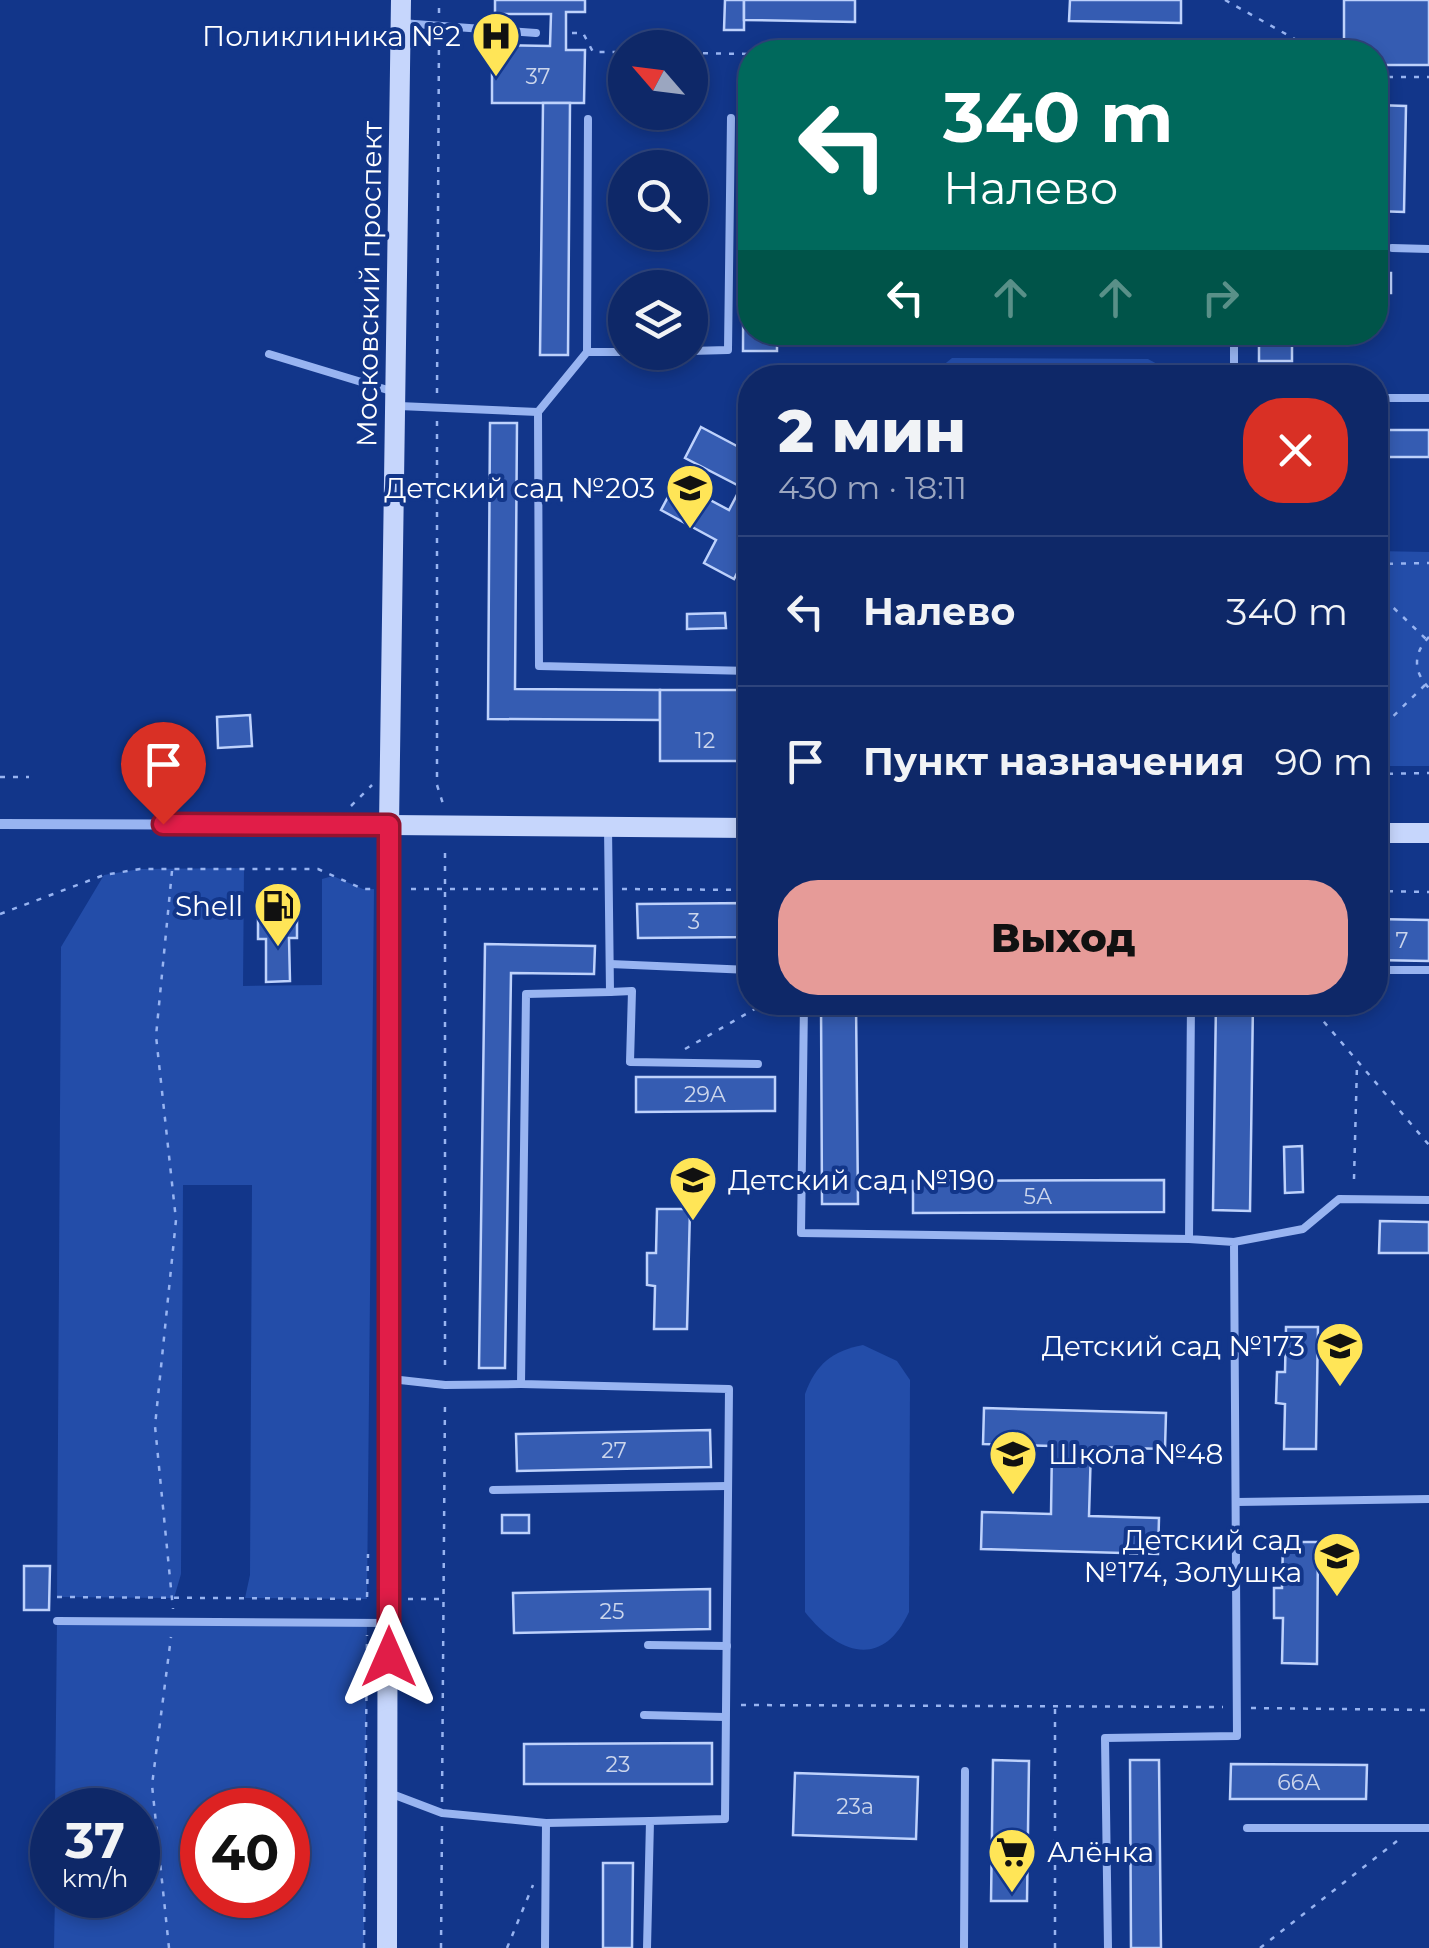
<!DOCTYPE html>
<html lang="ru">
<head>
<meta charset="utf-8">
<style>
	:root { --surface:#0e2868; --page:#1c3471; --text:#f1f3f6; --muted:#9ba6c0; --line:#2e447c; --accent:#e69b98 }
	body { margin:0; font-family:Montserrat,sans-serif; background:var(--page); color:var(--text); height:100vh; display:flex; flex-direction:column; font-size:38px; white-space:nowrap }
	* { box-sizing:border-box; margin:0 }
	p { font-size:32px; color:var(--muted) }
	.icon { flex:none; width:55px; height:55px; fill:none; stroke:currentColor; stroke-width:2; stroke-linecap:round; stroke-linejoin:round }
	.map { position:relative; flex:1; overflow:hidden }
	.details { position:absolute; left:738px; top:365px; width:650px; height:650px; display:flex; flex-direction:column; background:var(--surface); border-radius:40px; box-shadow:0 5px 15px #0003,0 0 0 2px var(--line) }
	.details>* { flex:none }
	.hud { position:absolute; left:738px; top:40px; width:650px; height:305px; border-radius:40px; box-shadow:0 5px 15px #0003,0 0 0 2px var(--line); background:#00695c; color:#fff; overflow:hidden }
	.needle { width:65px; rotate:298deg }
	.fabs { position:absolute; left:608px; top:30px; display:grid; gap:20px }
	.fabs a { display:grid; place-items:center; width:100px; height:100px; border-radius:50%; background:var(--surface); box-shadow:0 5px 15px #0003,0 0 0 2px var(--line); font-size:50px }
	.speed { position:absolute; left:30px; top:1788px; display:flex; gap:20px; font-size:50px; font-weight:700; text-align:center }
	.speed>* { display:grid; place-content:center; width:130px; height:130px; border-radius:50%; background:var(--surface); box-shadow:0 5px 15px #0003,0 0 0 2px var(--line); line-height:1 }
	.speed small { font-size:25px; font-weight:400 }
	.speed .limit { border:15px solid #d22; background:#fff; color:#111 }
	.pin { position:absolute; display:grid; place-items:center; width:85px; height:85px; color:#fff; margin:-102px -42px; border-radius:50% 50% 50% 0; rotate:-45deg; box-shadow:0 0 10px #0007 }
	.pin .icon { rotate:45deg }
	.me { position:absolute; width:110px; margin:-55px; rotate:0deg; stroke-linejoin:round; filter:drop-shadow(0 0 8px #0008) }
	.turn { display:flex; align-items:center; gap:35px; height:210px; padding:0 40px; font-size:45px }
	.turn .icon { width:130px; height:130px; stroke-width:2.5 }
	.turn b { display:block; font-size:70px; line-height:85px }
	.lanes { display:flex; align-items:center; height:95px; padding:0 40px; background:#0003; justify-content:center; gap:50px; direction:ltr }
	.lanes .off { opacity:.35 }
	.round { display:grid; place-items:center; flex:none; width:105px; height:105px; border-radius:40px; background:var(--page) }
	.head { display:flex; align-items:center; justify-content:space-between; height:170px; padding:0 40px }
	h1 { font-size:60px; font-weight:800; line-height:75px }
	.button { display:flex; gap:20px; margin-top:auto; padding:20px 40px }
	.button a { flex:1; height:115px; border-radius:40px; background:var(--accent); color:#111; font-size:40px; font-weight:800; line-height:115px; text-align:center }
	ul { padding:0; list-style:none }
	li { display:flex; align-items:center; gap:30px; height:150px; padding:0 40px; border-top:2px solid var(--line) }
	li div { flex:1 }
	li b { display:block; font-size:38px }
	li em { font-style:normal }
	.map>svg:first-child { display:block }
</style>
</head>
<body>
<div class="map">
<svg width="1429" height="1948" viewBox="0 0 1429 1948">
	<rect width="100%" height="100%" fill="#12368a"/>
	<g fill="#234da9" fill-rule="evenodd">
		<path d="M952,358L1148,359L1159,365L1165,377H936L941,367Z"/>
		<path d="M1375,551L1429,552V766H1375Z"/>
		<path d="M244,868L243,986L322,985V879L333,876L363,889H374L367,1599L245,1598L250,1575L252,1185H183L181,1574L174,1598L57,1597L61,947L104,875L140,869Z"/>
		<path d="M863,1345L897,1361L910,1380L909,1612C882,1670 838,1654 805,1612V1394C816,1364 832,1351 863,1345Z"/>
		<path d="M57,1621L367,1623L364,1948H54L55,1895H138V1810H55ZM202,1810H288V1895H202Z"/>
	</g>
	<g fill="#355cb2" stroke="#bed2fc" stroke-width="2.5">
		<path d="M495,0H585V12H566V50H585L584,103H492V45L550,46L551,14H495Z"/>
		<path d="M725,0H744V30H724Z"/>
		<path d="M744,0H855V22L744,20Z"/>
		<path d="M1070,0H1181V23L1069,21Z"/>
		<path d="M1344,0H1429V65H1375V52H1344Z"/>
		<path d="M543,103H570L568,355H540Z"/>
		<path d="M1375,105L1406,106L1404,212L1375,211Z"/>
		<path d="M744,133H750V332H777V351H743Z"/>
		<rect x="1375" y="273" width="16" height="20"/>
		<rect x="1259" y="332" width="33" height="29"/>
		<path d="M490,423H517L515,689L660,690V720L488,719Z"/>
		<path d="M701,427L750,453V548L734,579L704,563L716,540L661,510L676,482L729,510L741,487L685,458Z"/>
		<rect x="1375" y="430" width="54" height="27"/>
		<path d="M725,613L726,628L687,629V614Z"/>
		<rect x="660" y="690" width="90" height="71"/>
		<path d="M250,715L252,746L218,748L217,717Z"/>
		<path d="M182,749L183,784L156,785L154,750Z"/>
		<path d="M750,903V937L638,938L637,904Z"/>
		<path d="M258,919H297V938H289L290,981L266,982V939H258Z"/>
		<path d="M1375,919L1429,920V961L1375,960Z"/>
		<path d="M485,944L595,946L594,974L511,973L505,1368H479Z"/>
		<path d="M821,1002H856L858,1204H822Z"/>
		<path d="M1216,1002H1253L1250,1211L1213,1210Z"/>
		<path d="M636,1077H775V1111L636,1112Z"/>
		<path d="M1302,1146L1303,1192L1285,1193L1284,1147Z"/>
		<path d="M1164,1180V1212L913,1213V1181Z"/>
		<path d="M657,1209H690L687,1329H654L655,1286L647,1285V1253H656Z"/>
		<path d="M1380,1221L1429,1222V1253H1379Z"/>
		<path d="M1286,1327H1318L1316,1449H1284L1285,1404L1276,1403L1277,1372H1285Z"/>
		<path d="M984,1408L1166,1413L1165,1449L1091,1447L1089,1516L1159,1518L1158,1554L981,1549L982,1512L1051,1514L1052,1446L983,1444Z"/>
		<path d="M710,1430L711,1467L517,1471L516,1434Z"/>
		<rect x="502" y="1515" width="27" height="18"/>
		<path d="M1283,1542H1318L1317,1664L1282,1663L1283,1618H1274V1588H1282Z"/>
		<path d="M24,1566H50L49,1610H24Z"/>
		<path d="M710,1589V1629L514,1633L513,1593Z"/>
		<path d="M712,1743V1784H524V1744Z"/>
		<path d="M993,1760L1029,1761L1027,1901H991Z"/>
		<path d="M1130,1760H1159L1161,1948H1131Z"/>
		<path d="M1231,1764L1367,1765L1366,1799H1230Z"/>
		<path d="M795,1773L918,1777L916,1839L793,1835Z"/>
		<path d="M603,1863H633L632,1948H603Z"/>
	</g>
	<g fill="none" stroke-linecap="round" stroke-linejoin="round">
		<g stroke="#98b4f1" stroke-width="2.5" stroke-dasharray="5 8" stroke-linecap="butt">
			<path d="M1225,0L1318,52"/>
			<path d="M439,13V0"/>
			<path d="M572,33H583L593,52H625"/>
			<path d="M690,53L750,54"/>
			<path d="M1375,77H1429"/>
			<path d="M437,393L439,36"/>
			<path d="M437,421V785L444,807"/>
			<path d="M1375,564L1429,563"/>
			<path d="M1375,590L1426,639"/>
			<path d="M1429,637C1413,653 1413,672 1429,688"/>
			<path d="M1375,734L1425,685"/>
			<path d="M1375,774L1429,773"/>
			<path d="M0,777H29"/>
			<path d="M351,806L372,785"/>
			<path d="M445,853V1372"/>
			<path d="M172,871L156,1036L176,1220L155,1426L173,1609"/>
			<path d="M411,889H599"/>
			<path d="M622,889L750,890"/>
			<path d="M1375,891L1429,892"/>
			<path d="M0,914L104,875L140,869H318L363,889H372"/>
			<path d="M1307,1002L1429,1145"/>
			<path d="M685,1049L767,1002"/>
			<path d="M1354,1179L1357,1065"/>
			<path d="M57,1597L367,1599L368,1554"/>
			<path d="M408,1599H442"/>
			<path d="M741,1705L1223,1707"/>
			<path d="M1251,1708L1429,1710"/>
			<path d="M442,1802L445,1400"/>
			<path d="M169,1948L152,1785L171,1637"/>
			<path d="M364,1948L367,1635"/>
			<path d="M441,1948L442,1825"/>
			<path d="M507,1948L533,1885"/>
			<path d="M1055,1948V1708"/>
			<path d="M1260,1948L1397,1841"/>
		</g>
		<g stroke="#98b4f1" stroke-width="8">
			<path d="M401,23L536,33"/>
			<path d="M588,119L587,352L538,412L539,666L750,671"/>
			<path d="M1392,248L1429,249"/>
			<path d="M690,351L728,350L731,118"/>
			<path d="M587,352H625"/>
			<path d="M269,354L391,391"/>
			<path d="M1234,378V332"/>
			<path d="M1375,398H1429"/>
			<path d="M399,406L538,412"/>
			<path d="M608,827L610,992L526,994L521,1384L729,1389L725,1819L650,1821L647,1948"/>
			<path d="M610,964L750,970"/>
			<path d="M1375,970H1429"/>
			<path d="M610,992L632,991L630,1062L758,1064"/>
			<path d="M804,1002L801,1233L1189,1239"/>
			<path d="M878,1002L1190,1007"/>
			<path d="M1234,1242L1303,1229L1339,1199L1429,1200"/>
			<path d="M391,1379L445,1385L521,1384"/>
			<path d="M493,1490L727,1486"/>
			<path d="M1236,1502L1429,1499"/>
			<path d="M57,1621L387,1623"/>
			<path d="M648,1645L727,1646"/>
			<path d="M644,1715L725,1717"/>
			<path d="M392,1794L442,1813L546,1823L650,1821"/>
			<path d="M1247,1828H1429"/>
			<path d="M545,1948L546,1823"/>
			<path d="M964,1948L965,1771"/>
			<path d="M1108,1948L1105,1738L1237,1736L1234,1242L1189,1239L1191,1002"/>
		</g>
		<path stroke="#98b4f1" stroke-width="10" d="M0,824L389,825"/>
		<g stroke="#c6d6fc" stroke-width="20">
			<path d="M389,825L750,828"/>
			<path d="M1375,833H1429"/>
			<path d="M387,1948L389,825L401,0"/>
		</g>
	</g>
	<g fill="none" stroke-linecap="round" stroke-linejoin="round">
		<g stroke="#92132f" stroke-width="25">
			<path id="route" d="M163,824L389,825V1657"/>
		</g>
		<use href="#route" stroke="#e11d48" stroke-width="18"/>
	</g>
	<defs>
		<g id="hospital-pin" transform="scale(2.5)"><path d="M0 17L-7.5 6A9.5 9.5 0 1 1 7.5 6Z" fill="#ffe557" stroke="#12368a"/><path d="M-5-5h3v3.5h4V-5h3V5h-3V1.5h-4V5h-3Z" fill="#111"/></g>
		<g id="school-pin" transform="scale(2.5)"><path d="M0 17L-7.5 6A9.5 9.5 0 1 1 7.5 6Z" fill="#ffe557" stroke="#12368a"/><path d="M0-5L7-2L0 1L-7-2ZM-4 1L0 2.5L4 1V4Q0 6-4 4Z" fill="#111"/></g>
		<g id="fuel-pin" transform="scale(2.5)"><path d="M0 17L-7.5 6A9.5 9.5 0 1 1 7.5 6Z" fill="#ffe557" stroke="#12368a"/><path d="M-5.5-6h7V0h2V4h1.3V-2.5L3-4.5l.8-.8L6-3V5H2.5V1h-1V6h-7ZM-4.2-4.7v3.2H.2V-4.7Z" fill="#111"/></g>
		<g id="supermarket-pin" transform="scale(2.5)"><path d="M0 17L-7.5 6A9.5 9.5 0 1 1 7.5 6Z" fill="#ffe557" stroke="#12368a"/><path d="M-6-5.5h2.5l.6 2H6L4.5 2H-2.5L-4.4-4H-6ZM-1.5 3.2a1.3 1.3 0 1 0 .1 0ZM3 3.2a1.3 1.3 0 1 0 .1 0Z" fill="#111"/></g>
	</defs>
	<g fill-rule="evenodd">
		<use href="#hospital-pin" x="496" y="36"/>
		<use href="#school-pin" x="690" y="488"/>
		<use href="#fuel-pin" x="278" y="906"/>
		<use href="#school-pin" x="693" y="1180"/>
		<use href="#school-pin" x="1340" y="1346"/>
		<use href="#school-pin" x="1013" y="1454"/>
		<use href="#school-pin" x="1337" y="1556"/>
		<use href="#supermarket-pin" x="1012" y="1852"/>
	</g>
	<g text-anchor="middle" stroke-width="8" stroke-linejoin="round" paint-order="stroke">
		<g font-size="22" fill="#ccd6ec">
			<text x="538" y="84">37</text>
			<text x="705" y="748">12</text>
			<text x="694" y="929">3</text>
			<text x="1402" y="948">7</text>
			<text x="705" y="1102">29А</text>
			<text x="1038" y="1204">5А</text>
			<text x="614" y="1458">27</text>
			<text x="612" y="1619">25</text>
			<text x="618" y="1772">23</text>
			<text x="1299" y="1790">66А</text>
			<text x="855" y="1814">23а</text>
		</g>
		<g font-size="28" fill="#fff" stroke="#12368a" text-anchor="end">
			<text x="461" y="46">Поликлиника №2</text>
			<text x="655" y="498">Детский сад №203</text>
			<text x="243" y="916">Shell</text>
			<text x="728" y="1190" text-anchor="start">Детский сад №190</text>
			<text x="1305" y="1356">Детский сад №173</text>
			<text x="1048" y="1464" text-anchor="start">Школа №48</text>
			<text x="1302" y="1550">Детский сад<tspan x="1302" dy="32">№174, Золушка</tspan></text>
			<text x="1047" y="1862" text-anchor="start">Алёнка</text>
		</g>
		<g font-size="28" fill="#fff" stroke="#12368a">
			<text transform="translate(369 284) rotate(-89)" y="10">Московский проспект</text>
		</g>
	</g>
</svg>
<div class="fabs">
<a><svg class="needle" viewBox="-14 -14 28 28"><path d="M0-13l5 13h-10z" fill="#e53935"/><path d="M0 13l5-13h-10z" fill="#9ba6c0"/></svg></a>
<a><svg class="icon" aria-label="search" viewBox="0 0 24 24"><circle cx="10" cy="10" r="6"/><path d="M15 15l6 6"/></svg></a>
<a><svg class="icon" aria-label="layers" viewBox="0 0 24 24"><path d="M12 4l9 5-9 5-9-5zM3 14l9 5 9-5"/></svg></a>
</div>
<div class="speed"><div>37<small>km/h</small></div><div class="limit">40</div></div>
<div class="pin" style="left:163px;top:824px;background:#d93025"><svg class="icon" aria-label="arrive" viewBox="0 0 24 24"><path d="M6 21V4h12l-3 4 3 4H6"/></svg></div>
<svg class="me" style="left:389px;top:1657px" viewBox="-20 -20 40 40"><path d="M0-17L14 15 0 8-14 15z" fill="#e11d48" stroke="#fff" stroke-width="4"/></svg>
<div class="hud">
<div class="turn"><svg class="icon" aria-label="left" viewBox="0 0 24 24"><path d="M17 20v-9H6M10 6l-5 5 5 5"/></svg><div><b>340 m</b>Налево</div></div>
<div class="lanes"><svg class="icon" aria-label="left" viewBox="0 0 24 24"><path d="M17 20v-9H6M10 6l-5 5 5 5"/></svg><svg class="icon off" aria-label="ahead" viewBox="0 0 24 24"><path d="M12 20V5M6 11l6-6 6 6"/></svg><svg class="icon off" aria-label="ahead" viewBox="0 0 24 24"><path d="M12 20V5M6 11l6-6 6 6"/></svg><svg class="icon off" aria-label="right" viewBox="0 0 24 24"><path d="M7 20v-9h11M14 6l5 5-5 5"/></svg></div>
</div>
<section class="details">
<div class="head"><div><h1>2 мин</h1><p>430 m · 18:11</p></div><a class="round" style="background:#d93025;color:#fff"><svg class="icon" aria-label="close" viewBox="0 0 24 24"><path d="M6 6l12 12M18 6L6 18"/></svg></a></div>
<ul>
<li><svg class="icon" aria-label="left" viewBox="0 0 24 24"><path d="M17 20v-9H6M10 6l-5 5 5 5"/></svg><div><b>Налево</b></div><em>340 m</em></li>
<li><svg class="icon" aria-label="arrive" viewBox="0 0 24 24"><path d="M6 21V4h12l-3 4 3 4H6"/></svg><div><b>Пункт назначения</b></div><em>90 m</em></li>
</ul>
<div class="button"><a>Выход</a></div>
</section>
</div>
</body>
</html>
